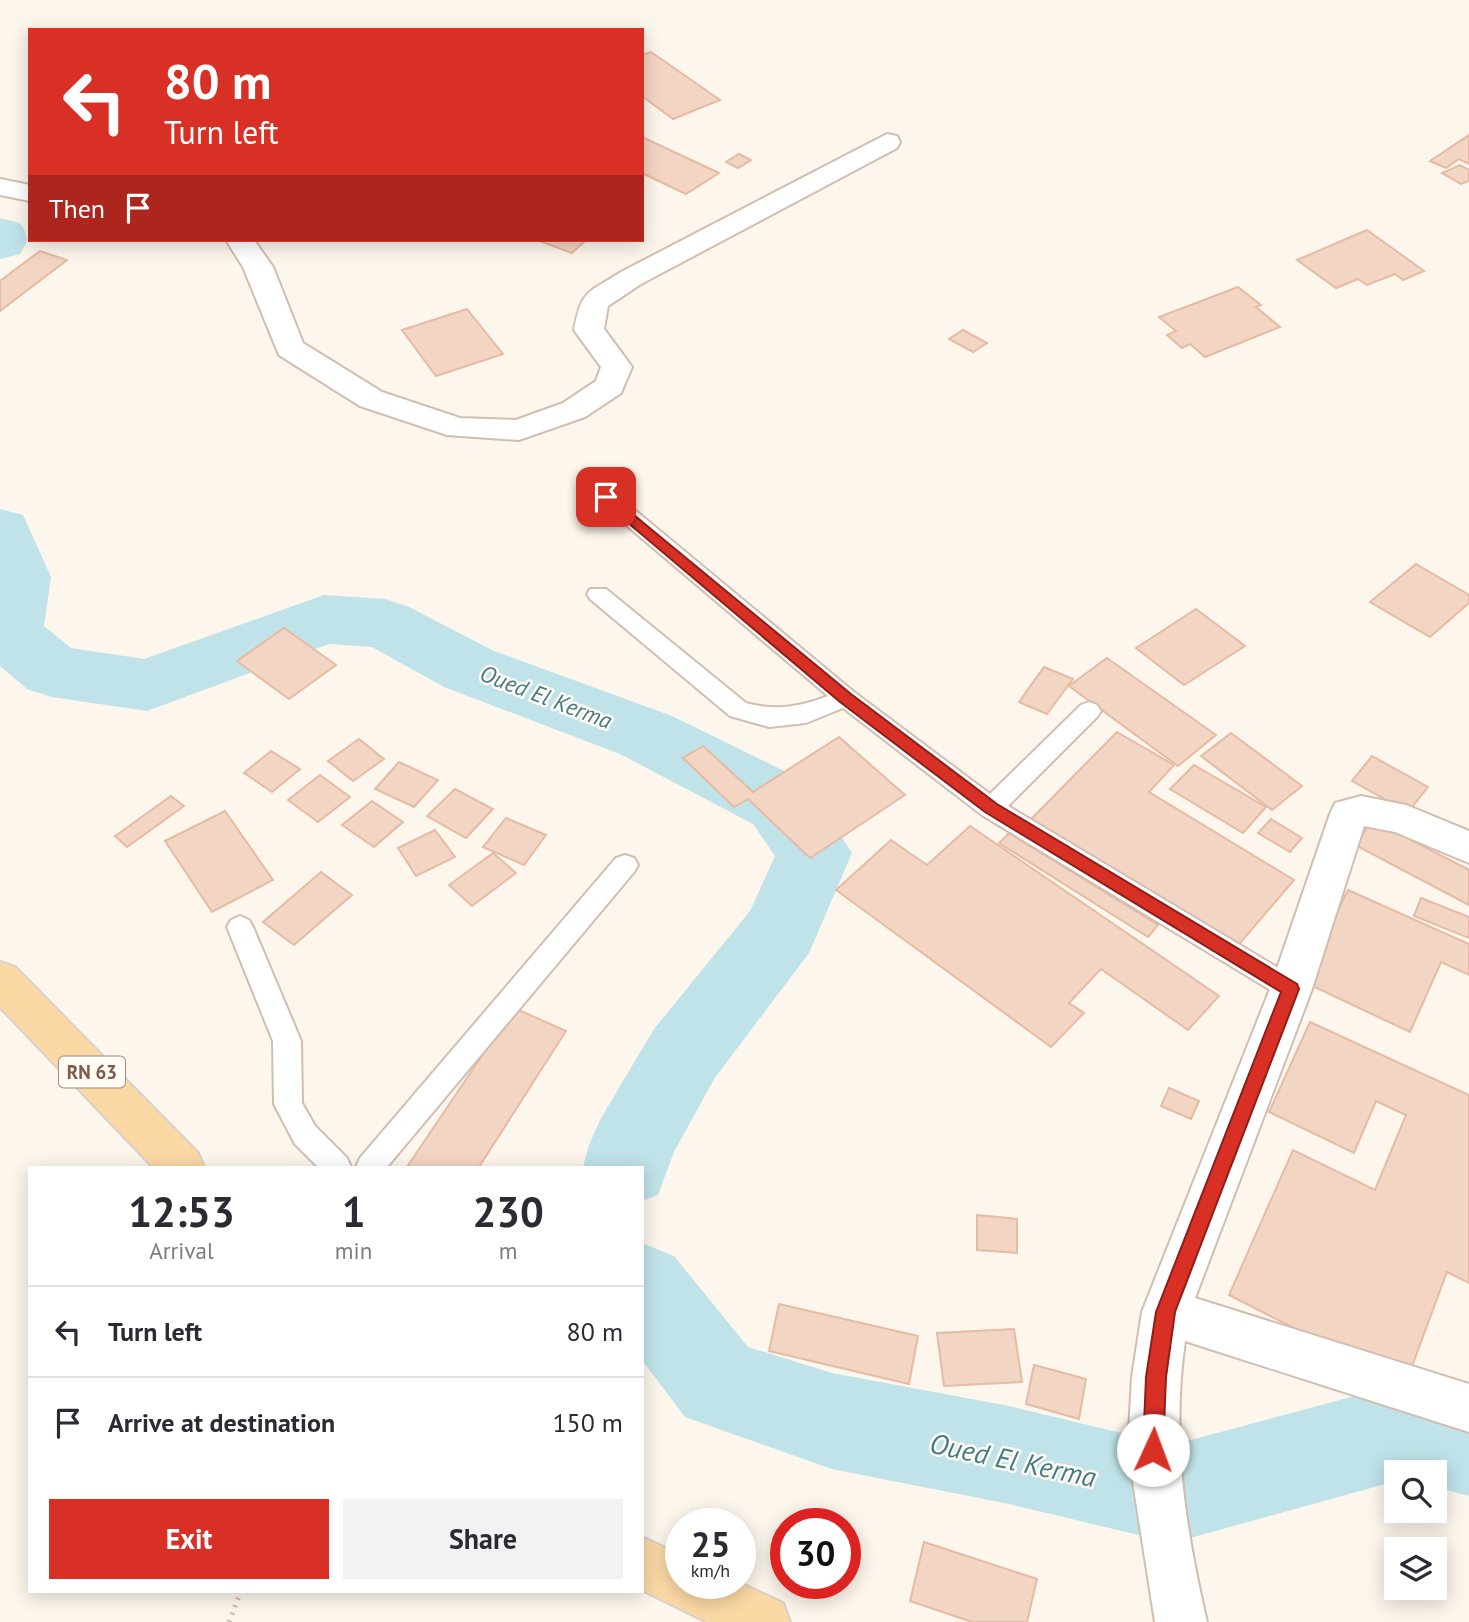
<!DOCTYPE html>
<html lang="en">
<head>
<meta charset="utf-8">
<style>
	:root { --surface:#fff; --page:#f2f2f3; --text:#2b2b33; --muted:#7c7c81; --line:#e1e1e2; --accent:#d93025 }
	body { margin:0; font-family:"PT Sans",sans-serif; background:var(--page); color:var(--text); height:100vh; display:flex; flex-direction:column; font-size:26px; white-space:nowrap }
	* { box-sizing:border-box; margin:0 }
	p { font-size:23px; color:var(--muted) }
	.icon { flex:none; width:38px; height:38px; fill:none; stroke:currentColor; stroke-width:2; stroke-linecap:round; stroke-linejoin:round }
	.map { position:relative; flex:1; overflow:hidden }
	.details { position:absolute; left:28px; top:1166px; width:616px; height:427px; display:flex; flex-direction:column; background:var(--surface); border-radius:0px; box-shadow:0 4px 18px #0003 }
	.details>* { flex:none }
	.top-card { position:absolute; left:28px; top:28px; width:616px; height:214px; border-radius:0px; box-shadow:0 4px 18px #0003; background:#d93025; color:#fff; overflow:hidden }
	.controls { position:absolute; left:1384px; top:1460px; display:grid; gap:14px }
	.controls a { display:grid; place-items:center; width:63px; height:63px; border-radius:0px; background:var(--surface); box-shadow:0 4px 18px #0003; font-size:35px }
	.speed { position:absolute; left:665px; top:1508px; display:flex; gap:14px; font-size:35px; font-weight:700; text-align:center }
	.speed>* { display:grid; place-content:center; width:91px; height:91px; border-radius:50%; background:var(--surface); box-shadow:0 4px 18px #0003; line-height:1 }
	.speed small { font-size:18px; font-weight:400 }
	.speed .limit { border:10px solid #d22; background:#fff; color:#111 }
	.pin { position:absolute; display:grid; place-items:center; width:60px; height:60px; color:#fff; margin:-30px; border-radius:14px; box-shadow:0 4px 10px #0006 }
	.me { position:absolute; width:77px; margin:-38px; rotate:2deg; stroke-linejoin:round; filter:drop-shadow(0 0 5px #0008) }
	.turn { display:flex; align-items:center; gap:24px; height:147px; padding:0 21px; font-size:32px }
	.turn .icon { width:91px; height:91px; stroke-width:2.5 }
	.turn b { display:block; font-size:49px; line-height:60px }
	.then { display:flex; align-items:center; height:66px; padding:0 21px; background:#0003; gap:14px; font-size:26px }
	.eta { display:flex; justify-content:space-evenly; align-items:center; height:119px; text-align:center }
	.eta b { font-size:42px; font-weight:600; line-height:49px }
	.cta { display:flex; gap:14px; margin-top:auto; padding:14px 21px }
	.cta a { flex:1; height:80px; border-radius:0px; background:var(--accent); color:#fff; font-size:28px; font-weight:600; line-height:80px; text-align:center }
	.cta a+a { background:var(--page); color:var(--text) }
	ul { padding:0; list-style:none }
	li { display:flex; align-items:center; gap:21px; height:91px; padding:0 21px; border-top:2px solid var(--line) }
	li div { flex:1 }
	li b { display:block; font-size:26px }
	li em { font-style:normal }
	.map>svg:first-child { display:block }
</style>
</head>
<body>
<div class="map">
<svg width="1469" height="1622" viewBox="0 0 1469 1622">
	<rect width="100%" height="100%" fill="#fdf6ec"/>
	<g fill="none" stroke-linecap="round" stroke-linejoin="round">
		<g fill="#bfe3e8" fill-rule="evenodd">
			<path d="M0,218L20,223C29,237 29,240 20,254L0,259Z"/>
			<path d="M0,509L23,515L51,577L44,626L71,648L144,659L324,595L385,599L409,607L494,651L672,716L807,782L852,853L809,953L714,1079L674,1152L658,1195L642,1201V1167H583L589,1145L601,1118L654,1029L750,911L775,856L753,824L620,754L444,687L372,647L329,644L147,711L52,697L27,689L0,666Z"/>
			<path d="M642,1243L674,1256L748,1347L832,1373L1009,1406L1172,1445L1403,1383L1469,1400V1496L1435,1487V1472H1396V1481L1172,1543L1009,1504L832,1469L685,1417L642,1360Z"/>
		</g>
	</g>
	<g fill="#f3d5c3" stroke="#e6bba3" stroke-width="2">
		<path d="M651,52L720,100L673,119L642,96V55Z"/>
		<path d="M1469,135V164L1459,159L1446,168L1430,161Z"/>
		<path d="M642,137L719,173L686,194L642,173Z"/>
		<path d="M739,154L751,160L738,168L726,162Z"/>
		<path d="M1460,165L1469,170V181L1461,184L1442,173Z"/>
		<path d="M1367,230L1424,271L1403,280L1395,274L1367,285L1358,279L1336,288L1297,260Z"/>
		<path d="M537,240H586L572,253Z"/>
		<path d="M40,251L67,260L0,311V281Z"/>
		<path d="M1238,287L1261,305L1256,307L1280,327L1205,357L1190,344L1182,348L1167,335L1176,331L1159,317Z"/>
		<path d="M467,309L503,354L436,376L402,330Z"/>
		<path d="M963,330L987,343L973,352L949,339Z"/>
		<path d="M1416,564L1469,595V603L1430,637L1370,602Z"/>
		<path d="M1196,609L1245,646L1184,685L1136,648Z"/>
		<path d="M284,628L336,665L289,699L237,661Z"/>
		<path d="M1107,658L1216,735L1178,766L1069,686Z"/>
		<path d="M1044,667L1073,679L1047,714L1019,702Z"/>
		<path d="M1117,732L1174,765L1149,792L1294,880L1236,948L1031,819Z"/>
		<path d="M1231,733L1302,786L1272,810L1201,756Z"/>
		<path d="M839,737L905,795L810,858L748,799L734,807L683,758L703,746L753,792Z"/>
		<path d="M359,739L384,759L353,781L328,761Z"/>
		<path d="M271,751L300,769L272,792L244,773Z"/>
		<path d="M1372,756L1428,787L1408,812L1352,781Z"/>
		<path d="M399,762L438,780L414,807L375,789Z"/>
		<path d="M1194,765L1266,807L1243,833L1170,789Z"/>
		<path d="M320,775L350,797L318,822L288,800Z"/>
		<path d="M455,789L493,809L466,838L427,816Z"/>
		<path d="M171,796L184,806L127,847L115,836Z"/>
		<path d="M372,801L403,822L374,847L342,825Z"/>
		<path d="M225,811L273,880L212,912L165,841Z"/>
		<path d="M506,818L546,835L524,865L483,847Z"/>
		<path d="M1271,819L1302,838L1290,852L1258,833Z"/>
		<path d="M1373,820L1469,870V905L1355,845Z"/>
		<path d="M970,826L1219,996L1188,1030L1101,969L1069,1003L1084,1013L1051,1047L836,890L891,840L927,865Z"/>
		<path d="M435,830L455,857L416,876L398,848Z"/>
		<path d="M1009,833L1158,925L1148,937L999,843Z"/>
		<path d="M493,853L516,873L472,906L449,885Z"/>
		<path d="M321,872L352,895L294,945L263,922Z"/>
		<path d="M1348,890L1469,944V975L1441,962L1410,1032L1302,981Z"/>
		<path d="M1421,898L1469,917V938L1414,916Z"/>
		<path d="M514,1008L566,1031L479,1167H407Z"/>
		<path d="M1310,1022L1469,1095V1283L1447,1272L1405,1385L1229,1295L1293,1150L1375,1190L1406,1115L1376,1101L1354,1153L1269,1112Z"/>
		<path d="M1169,1088L1199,1101L1191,1119L1161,1106Z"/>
		<path d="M977,1215L1017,1219V1253L977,1250Z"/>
		<path d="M779,1304L918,1336L909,1384L769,1351Z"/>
		<path d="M1014,1329L1022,1382L944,1386L937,1333Z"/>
		<path d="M1034,1365L1086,1379L1079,1419L1026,1404Z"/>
		<path d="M924,1542L1037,1579L1027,1622H972L910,1601Z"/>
	</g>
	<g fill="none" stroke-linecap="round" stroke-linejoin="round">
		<g stroke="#d1beb0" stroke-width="4">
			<g id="service">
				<path d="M606,490L613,492L854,692L990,794L1081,705L1089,702L1097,705L1101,711L1097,717L1008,806L1300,981L1304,989L1300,997L1291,1000L1282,997L982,815L843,708L806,723L769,727L730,716L590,599L587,594L590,589H606L746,703C776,711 799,707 828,696L599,502L595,497Z"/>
				<path d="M625,855L634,858L638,865L634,872L387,1167H356L360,1158L616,858Z"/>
				<path d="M240,916L249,920L253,927L301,1041L302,1103L315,1126L347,1158L351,1167H318L295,1144L274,1104L273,1041L227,927L231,920Z"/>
			</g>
		</g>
		<g stroke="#d1beb0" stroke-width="4">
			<g id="minor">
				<path d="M887,134L897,136L900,142L897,148L641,284L608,306L604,329L632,367L621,393L585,417L519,440L447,435L360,406L279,355L243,267L226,240H254L273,267L303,343L382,392L460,418L516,420L563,403L596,381L601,367L574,330C582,289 587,294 621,272Z"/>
				<path d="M0,179L30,185V201L0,195Z"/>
				<path d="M1361,796L1406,805L1469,831V863L1395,832L1364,826L1312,989L1195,1298L1469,1384V1432L1185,1341C1171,1437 1185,1528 1207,1622H1155L1128,1450L1132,1377L1142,1312L1270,989L1330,814L1335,803Z"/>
			</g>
		</g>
		<g stroke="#dad1cd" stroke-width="4">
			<g id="primary">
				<path d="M0,962L15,967L198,1153L204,1167H153L0,1007Z"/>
				<path d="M642,1537L681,1555V1584L740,1583L783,1603L790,1622H707L642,1590Z"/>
			</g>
		</g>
		<path stroke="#d9b8a5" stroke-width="5" stroke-dasharray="2 6" stroke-linecap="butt" d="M229,1622L241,1591"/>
		<use href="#service" fill="#fff" fill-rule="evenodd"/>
		<use href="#minor" fill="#fff" fill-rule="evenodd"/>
		<use href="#primary" fill="#fbd9a5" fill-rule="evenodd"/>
	</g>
	<path fill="#d93025" stroke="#8d1f18" stroke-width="2" d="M606,492L851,694L997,804L1297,984L1299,989L1175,1312L1166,1377L1163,1450L1160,1457L1153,1460L1146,1457L1143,1450L1146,1377L1156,1312L1281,992L985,812L840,702L601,500L599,497Z"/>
	<g text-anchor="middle" stroke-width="5" stroke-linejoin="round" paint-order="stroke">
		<rect fill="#fffaf3" stroke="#a28b7f" stroke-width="2" x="59" y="1056.5" width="66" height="31" rx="5"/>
		<g font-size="19" font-weight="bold" fill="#7a5c4d">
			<text x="92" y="1079">RN 63</text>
		</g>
		<g font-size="23" font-style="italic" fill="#437c86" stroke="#fffaf3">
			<text transform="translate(546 697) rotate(21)" y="8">Oued El Kerma</text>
		</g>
		<g font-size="28" font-style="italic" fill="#437c86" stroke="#fffaf3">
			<text transform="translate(1013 1460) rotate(12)" y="10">Oued El Kerma</text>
		</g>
	</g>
</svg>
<div class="controls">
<a><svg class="icon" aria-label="search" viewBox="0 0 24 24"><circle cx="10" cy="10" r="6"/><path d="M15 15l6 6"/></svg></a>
<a><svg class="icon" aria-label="layers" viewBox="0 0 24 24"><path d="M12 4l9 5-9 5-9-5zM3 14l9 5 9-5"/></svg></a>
</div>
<div class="speed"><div>25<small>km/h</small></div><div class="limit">30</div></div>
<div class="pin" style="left:606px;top:497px;background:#d93025"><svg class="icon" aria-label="arrive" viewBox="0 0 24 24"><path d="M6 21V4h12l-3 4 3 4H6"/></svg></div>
<svg class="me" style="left:1153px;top:1450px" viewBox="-20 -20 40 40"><circle r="19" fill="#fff"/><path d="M0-13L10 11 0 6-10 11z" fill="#d93025"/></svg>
<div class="top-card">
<div class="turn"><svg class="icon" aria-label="left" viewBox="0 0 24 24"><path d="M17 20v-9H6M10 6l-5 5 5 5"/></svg><div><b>80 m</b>Turn left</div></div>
<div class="then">Then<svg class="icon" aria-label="arrive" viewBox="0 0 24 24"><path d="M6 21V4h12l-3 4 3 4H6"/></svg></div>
</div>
<section class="details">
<div class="eta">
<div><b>12:53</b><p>Arrival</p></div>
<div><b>1</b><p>min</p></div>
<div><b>230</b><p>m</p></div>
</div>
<ul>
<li><svg class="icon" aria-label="left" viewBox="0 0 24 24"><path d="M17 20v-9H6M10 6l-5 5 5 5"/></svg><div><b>Turn left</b></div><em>80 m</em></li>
<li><svg class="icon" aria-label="arrive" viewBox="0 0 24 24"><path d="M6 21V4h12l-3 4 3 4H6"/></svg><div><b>Arrive at destination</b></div><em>150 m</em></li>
</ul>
<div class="cta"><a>Exit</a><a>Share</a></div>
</section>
</div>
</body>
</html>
